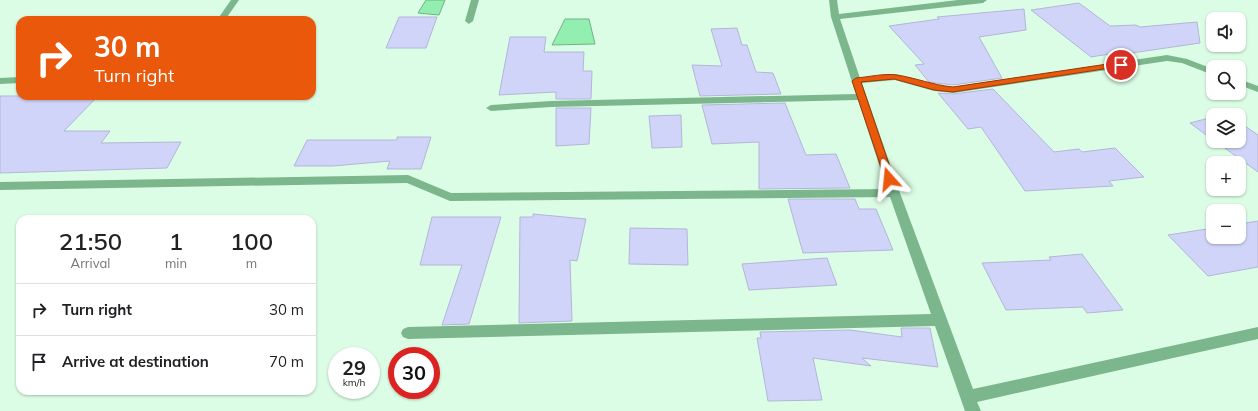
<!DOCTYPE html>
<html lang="en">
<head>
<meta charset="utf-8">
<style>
	:root { --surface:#fff; --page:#f2f2f2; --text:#202124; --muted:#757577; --line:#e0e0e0 }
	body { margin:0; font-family:Mulish,sans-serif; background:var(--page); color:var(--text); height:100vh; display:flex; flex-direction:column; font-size:15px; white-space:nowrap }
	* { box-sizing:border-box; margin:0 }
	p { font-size:13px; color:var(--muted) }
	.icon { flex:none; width:22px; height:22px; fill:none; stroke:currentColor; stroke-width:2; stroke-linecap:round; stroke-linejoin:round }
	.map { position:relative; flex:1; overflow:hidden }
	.drawer { position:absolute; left:16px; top:215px; width:300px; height:180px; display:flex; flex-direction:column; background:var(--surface); border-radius:12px; box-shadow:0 1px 3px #0004 }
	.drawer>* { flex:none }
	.hud { position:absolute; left:16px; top:16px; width:300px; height:84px; border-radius:12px; box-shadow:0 1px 3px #0004; background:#ea580c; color:#fff; overflow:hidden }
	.buttons { position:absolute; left:1206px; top:12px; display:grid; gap:8px }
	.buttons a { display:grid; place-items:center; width:40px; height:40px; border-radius:8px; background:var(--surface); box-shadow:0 1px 3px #0004; font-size:20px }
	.speed { position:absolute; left:328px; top:347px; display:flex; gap:8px; font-size:20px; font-weight:700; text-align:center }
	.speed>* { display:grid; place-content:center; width:52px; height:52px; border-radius:50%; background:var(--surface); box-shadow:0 1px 3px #0004; line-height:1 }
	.speed small { font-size:10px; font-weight:400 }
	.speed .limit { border:6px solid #d22; background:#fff; color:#111 }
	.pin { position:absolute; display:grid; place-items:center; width:34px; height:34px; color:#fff; margin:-17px; border:2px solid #fff; border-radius:50%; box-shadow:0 1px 4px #0007 }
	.me { position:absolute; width:44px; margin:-22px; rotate:342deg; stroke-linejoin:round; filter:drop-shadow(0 0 3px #0008) }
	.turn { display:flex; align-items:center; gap:14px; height:84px; padding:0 12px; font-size:18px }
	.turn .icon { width:52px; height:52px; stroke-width:2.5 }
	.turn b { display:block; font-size:28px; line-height:34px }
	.eta { display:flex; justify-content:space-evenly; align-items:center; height:68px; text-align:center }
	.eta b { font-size:24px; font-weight:600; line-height:28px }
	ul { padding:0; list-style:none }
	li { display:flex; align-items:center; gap:12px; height:52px; padding:0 12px; border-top:1px solid var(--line) }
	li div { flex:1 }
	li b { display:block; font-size:15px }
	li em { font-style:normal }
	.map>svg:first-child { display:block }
</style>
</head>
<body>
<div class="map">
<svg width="1258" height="411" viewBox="0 0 1258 411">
	<rect width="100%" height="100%" fill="#dcfde5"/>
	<g fill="#92efaf" stroke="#70b485">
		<path d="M426,0H445L439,15L418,13Z"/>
		<path d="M565,19H589L595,44L552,45Z"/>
	</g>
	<g fill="#d0d4f8" stroke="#b3b6d8">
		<path d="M1079,3L1110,26L1136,25L1140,27L1197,22L1200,43L1118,55L1116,53L1091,57L1031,10Z"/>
		<path d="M1024,9L1026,30L979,37L1002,78L953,85L929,82L915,65L924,64L889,26L939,19L937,17Z"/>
		<path d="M399,17H437L426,48H386Z"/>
		<path d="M737,28L742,45H747L756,72L773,73L781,94L700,96L692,65L722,66L711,29Z"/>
		<path d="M510,37H546L544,52H584L583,71H592L591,99H556V92L499,95Z"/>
		<path d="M993,89L1054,152L1079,149L1082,152L1115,148L1144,177L1109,181L1113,186L1025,191L981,127L968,129L938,93L953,94Z"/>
		<path d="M0,96H98L64,131H110L101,143L181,142L167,168L0,173Z"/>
		<path d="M785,103L806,155L836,154L850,188L759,189V142L712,144L702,105Z"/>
		<path d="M556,108H591L589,144L556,146Z"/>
		<path d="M681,115L682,147L652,148L649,116Z"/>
		<path d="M1213,117V140L1190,123Z"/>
		<path d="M1239,122L1258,135V172L1215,141H1239Z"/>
		<path d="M397,137H431L421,169H387L390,161L333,166H294L307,140H397Z"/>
		<path d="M788,199H855L859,209H876L893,250L803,253Z"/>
		<path d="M533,214L586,219L577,261L570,260L572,321L519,323L520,217H533Z"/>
		<path d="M432,217H501L469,324L442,325L462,265H420Z"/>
		<path d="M1258,221V267L1208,276L1168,235L1213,228V237H1239V224Z"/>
		<path d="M630,228L687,229L688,265L629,264Z"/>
		<path d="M1082,254L1123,310L1087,313L1083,307L1006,310L982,263L1051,260L1049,257Z"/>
		<path d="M827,258L837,285L749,290L742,264Z"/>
		<path d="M901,328H930L938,367L862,358L871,366L813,358L822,400L768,401L757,338H761L760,332L850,330L902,337Z"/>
	</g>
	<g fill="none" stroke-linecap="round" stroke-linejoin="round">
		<g fill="#7cb68d" fill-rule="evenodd">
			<path d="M231,0H239L225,20H217Z"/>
			<path d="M471,0H479L473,21L469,24L465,21Z"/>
			<path d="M829,0H837L839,14L958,0H987L983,3L840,19L860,78L895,74L935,85L953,87L1167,55L1187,59L1213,69V75L1182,63L1167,61L953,93L934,91L895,80L862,83L900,193L973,389L1258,327V339L977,402L981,411H965L935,326L408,339L403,337L401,333L403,329L408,327L931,314L890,197L450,201L407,183L0,190V182L408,175L451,193L887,189L858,100L551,107L491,111L486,108L491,105L551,101L856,94L831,17Z"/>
			<path d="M20,77V83L0,84V78Z"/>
			<path d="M1239,79L1258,86V92L1239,85Z"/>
		</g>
	</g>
	<path fill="#ea580c" stroke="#983908" d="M1121,62L1123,63V66L953,92L934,90L894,79L861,82L894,179L889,182L885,179L852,81L856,78C869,77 884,73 897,75C916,78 933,85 953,87Z"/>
</svg>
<div class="buttons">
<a><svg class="icon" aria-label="sound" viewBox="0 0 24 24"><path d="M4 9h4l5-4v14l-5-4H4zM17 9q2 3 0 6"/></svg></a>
<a><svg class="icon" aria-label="search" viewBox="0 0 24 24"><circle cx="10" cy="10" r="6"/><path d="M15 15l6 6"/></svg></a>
<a><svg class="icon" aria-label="layers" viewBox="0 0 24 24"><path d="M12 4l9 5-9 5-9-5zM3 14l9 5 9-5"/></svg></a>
<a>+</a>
<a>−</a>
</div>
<div class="speed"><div>29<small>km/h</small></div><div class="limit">30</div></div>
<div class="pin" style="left:1121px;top:65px;background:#d93025"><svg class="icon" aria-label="arrive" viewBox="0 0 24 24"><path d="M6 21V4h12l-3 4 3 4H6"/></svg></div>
<svg class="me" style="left:889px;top:179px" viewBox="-20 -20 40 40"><path d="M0-17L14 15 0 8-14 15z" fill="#ea580c" stroke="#fff" stroke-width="4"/></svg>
<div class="hud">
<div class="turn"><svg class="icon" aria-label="right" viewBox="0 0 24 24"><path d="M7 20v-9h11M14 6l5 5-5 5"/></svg><div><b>30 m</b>Turn right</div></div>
</div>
<section class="drawer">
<div class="eta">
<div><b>21:50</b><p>Arrival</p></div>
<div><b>1</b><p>min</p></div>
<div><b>100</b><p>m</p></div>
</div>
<ul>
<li><svg class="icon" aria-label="right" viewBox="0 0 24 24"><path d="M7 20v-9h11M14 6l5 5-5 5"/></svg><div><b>Turn right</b></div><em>30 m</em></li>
<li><svg class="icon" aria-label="arrive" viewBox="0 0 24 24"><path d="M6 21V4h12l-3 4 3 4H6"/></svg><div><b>Arrive at destination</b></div><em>70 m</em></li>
</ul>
</section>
</div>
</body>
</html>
